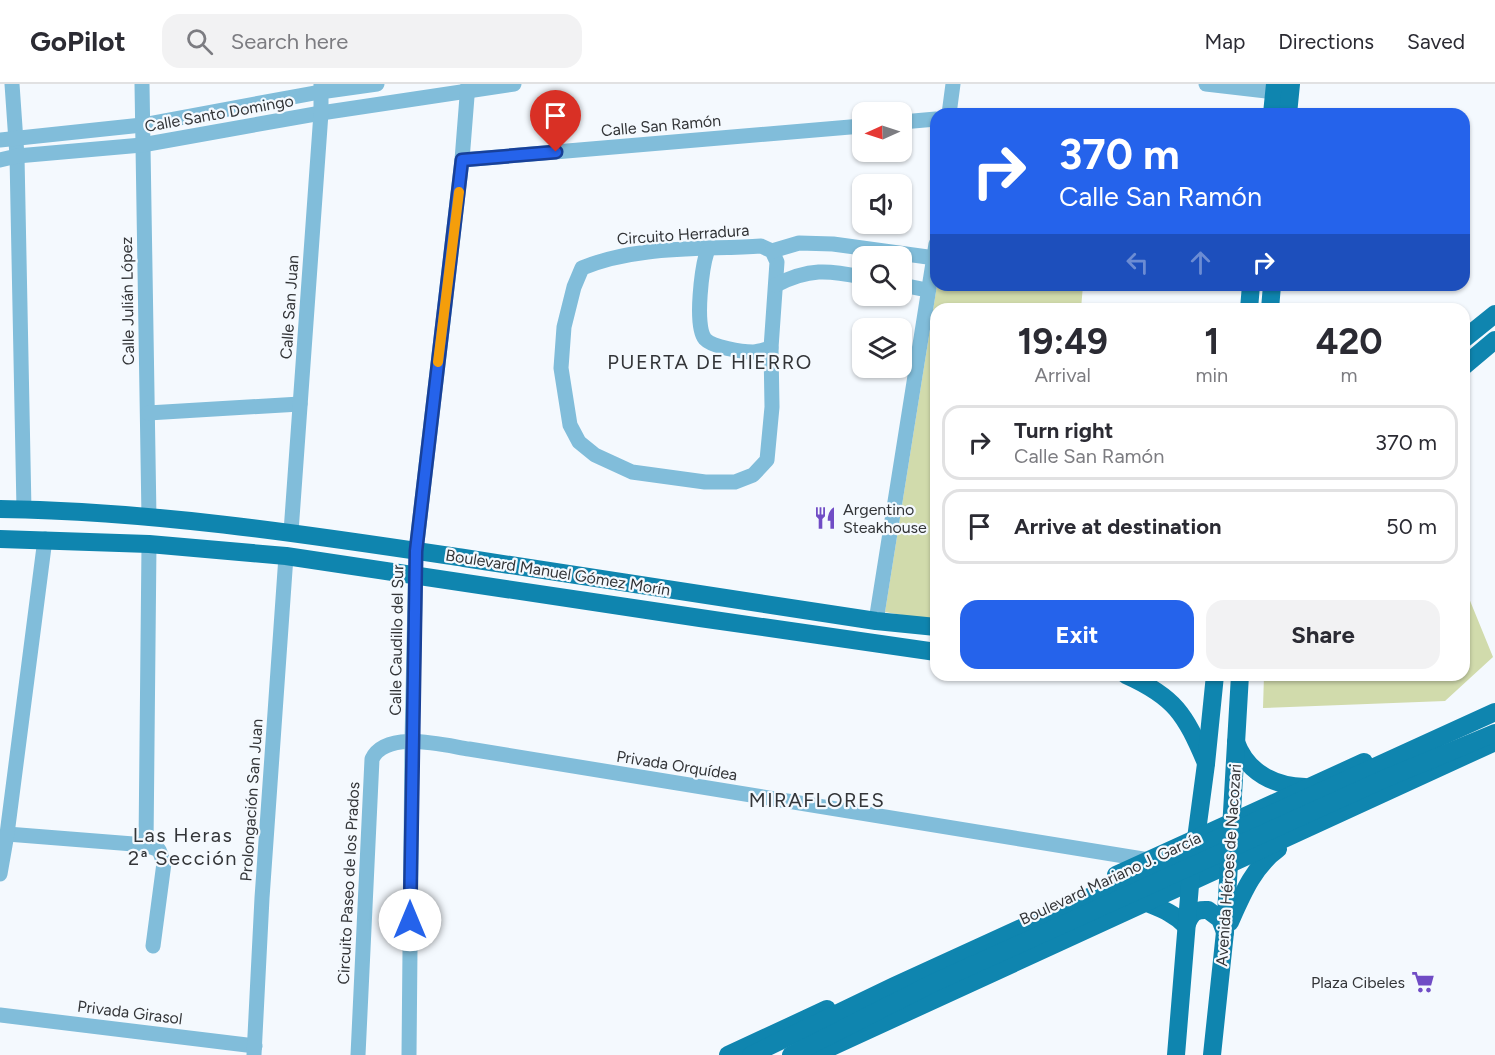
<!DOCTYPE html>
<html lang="en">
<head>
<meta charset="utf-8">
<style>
	:root { --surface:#fff; --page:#f2f2f3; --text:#2b2b33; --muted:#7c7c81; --line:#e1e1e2; --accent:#2563eb }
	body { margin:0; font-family:Figtree,sans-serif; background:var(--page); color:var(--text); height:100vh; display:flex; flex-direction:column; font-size:22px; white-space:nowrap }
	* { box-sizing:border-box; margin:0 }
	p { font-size:20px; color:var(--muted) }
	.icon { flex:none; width:33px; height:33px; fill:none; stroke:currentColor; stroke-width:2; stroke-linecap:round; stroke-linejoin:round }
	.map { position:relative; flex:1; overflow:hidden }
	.panel { position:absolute; left:930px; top:219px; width:540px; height:378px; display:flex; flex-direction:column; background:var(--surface); border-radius:18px; box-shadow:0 2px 4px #0004 }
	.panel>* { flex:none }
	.top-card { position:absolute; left:930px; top:24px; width:540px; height:183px; border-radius:18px; box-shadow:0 2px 4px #0004; background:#2563eb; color:#fff; overflow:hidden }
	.needle { width:39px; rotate:267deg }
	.tools { position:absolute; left:852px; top:18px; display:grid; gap:12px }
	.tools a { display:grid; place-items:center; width:60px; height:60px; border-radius:12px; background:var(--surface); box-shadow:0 2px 4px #0004; font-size:30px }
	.pin { position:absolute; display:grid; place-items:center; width:51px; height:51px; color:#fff; margin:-62px -26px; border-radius:50% 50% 50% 0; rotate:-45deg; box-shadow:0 0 6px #0007 }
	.pin .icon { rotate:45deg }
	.me { position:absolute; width:66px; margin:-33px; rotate:0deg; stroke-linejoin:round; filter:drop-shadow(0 0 4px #0008) }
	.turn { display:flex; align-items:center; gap:21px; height:126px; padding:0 30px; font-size:27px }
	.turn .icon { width:78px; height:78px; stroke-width:2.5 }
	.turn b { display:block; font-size:42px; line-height:51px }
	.lanes { display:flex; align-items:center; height:57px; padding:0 30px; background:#0003; justify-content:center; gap:30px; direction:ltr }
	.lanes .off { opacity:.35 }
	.eta { display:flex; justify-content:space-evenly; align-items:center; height:102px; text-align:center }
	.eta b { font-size:36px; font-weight:700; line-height:42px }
	.action { display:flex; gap:12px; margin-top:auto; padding:12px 30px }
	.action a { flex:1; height:69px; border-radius:18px; background:var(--accent); color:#fff; font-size:24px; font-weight:700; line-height:69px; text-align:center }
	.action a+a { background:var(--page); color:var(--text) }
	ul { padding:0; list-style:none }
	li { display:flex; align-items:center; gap:18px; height:75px; margin:0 12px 9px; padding:0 18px; border:3px solid var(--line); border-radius:18px }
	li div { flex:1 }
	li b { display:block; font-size:22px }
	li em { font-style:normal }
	header { display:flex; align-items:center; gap:36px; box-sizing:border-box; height:84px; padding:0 30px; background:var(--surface); border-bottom:2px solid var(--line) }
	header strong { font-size:28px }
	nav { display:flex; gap:33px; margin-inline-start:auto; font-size:21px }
	.search { width:420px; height:54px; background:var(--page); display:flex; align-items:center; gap:15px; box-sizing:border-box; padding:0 21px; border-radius:18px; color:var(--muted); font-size:22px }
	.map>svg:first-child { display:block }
</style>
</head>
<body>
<header>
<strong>GoPilot</strong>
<div class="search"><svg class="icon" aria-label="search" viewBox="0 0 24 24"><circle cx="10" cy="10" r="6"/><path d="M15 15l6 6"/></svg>Search here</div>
<nav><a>Map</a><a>Directions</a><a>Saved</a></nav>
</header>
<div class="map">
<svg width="1495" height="971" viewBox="0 0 1495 971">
	<rect width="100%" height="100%" fill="#f4f9fe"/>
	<g fill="#d1dbac">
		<path d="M937,201H1083L1081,225H936V537L885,528Z"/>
		<path d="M1464,502L1493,573L1445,617L1263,624L1264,591H1464Z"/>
	</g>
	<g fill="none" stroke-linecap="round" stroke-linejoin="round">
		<g stroke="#81bdda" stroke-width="15">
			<path d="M12,0L17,72L24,426"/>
			<path d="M142,0L149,434"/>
			<path d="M1206,0L1274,8"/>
			<path d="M949,30L953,0"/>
			<path d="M902,38L936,35"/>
			<path d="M0,56L142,41L320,8L377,0"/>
			<path d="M0,76L17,72L142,61L321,29L514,0"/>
			<path d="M462,76L862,42"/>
			<path d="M761,162L772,167L777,178L771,264L772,323L767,376L753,391L735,398H705L632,388L595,371L579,358L570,341L561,284L564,243L574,203L582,184C637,161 702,166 761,162Z"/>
			<path d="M708,165C702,181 694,242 705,255C712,263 742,268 753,268C759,268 766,265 771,264"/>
			<path d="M772,167L799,159L833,160L935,174"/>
			<path d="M776,201C809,184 828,186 862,193"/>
			<path d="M902,201L927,206"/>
			<path d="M148,329L300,320"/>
			<path d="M291,448L321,29V0"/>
			<path d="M876,537L936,160"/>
			<path d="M7,750L146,761L159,766L164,779L153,862"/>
			<path d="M146,761L149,460"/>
			<path d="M0,790L7,750L45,455"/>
			<path d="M0,931L255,962"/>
			<path d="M254,971L262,814L286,472"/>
			<path d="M358,971L372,675C386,646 443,661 469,665L1149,776"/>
			<path d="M409,971L412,657L416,467L462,76L468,0"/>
		</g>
		<g stroke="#0f85af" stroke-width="18">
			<path d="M1272,30L1275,0"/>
			<path d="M1288,30L1291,0"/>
			<path d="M1249,225L1251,201"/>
			<path d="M1270,225L1272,201"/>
			<path d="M1464,255L1495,230"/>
			<path d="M1464,282L1495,256"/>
			<path d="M0,425C155,427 310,451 464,474C601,495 738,516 876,537L936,543"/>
			<path d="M0,455L149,460L286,472L700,534L936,568"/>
			<path d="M1126,591C1175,613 1185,630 1206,679"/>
			<path d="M1236,658C1247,689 1275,702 1305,703"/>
			<path d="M1195,762L1206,680L1215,591"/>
			<path d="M1116,791L1364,678"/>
			<path d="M1147,819C1162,825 1175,830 1186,842C1191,830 1194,825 1208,826L1220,835L1225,848"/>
			<path d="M1230,838C1242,811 1254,782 1278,765"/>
			<path d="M728,971L827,925"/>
			<path d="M814,971L1495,658"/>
			<path d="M1176,971L1191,789"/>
			<path d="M1212,971L1225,848L1240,591"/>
		</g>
		<g stroke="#0f85af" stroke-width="18">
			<path d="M751,971L894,902L1495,628"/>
			<path d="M791,971L931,900L1384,695L1495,649"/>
		</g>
	</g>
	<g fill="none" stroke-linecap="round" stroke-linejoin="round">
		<g stroke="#184099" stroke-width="15">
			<path id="route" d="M410,836L416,467L462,76L556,68"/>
		</g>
		<use href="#route" stroke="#2563eb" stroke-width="10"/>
		<path stroke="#f59e0b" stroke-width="10" d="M438,278L459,108"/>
	</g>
	<defs>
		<g id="restaurant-bare" transform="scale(1.8)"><path d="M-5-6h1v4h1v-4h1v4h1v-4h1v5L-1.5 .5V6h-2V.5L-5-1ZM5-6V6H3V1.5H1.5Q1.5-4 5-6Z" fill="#704cc5" stroke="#f4f9fe" stroke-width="2.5" paint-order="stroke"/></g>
		<g id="supermarket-bare" transform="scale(1.8)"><path d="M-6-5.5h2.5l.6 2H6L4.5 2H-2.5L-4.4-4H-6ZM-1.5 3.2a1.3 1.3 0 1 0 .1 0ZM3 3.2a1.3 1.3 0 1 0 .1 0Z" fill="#704cc5" stroke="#f4f9fe" stroke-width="2.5" paint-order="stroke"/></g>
	</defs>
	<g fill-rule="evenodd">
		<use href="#restaurant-bare" x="825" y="434"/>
		<use href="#supermarket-bare" x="1423" y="898"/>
	</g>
	<g text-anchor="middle" stroke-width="4.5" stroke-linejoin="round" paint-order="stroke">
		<g font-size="16" fill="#333538" stroke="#f4f9fe">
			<text transform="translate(219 29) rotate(-10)" y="6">Calle Santo Domingo</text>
			<text transform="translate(661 41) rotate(-5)" y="6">Calle San Ramón</text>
			<text transform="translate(683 150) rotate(-4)" y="6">Circuito Herradura</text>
			<text transform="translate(127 217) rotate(-91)" y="6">Calle Julián López</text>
			<text transform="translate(289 223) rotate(-86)" y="6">Calle San Juan</text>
			<text transform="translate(558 488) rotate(9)" y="6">Boulevard Manuel Gómez Morín</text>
			<text transform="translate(396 556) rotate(-89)" y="6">Calle Caudillo del Sur</text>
			<text transform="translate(677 681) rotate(9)" y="6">Privada Orquídea</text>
			<text transform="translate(251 716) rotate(-86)" y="6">Prolongación San Juan</text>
			<text transform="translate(1228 781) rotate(-86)" y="6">Avenida Héroes de Nacozari</text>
			<text transform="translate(1110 794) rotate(-25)" y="6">Boulevard Mariano J. García</text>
			<text transform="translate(348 799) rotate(-87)" y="6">Circuito Paseo de los Prados</text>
			<text transform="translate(130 928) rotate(7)" y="6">Privada Girasol</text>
		</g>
		<g font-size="16" fill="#333538" stroke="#f4f9fe" text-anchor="start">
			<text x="843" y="431">Argentino<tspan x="843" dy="18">Steakhouse</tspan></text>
			<text x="1405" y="904" text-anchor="end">Plaza Cibeles</text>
		</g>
		<g font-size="20" letter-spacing="1.5" fill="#333538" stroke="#f4f9fe">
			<text x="710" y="285">PUERTA DE HIERRO</text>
			<text x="817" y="723">MIRAFLORES</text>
			<text x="183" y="758">Las Heras<tspan x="183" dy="23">2ª Sección</tspan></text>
		</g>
	</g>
</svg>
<div class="tools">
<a><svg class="needle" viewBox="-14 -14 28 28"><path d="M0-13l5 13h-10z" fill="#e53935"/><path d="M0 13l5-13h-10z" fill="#7c7c81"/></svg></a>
<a><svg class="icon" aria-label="sound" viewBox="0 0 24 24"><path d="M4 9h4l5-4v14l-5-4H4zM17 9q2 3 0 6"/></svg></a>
<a><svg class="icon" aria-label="search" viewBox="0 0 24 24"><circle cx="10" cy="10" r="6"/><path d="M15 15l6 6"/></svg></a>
<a><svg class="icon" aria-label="layers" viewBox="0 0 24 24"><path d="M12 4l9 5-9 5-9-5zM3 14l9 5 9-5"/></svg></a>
</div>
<div class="pin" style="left:556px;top:68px;background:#d93025"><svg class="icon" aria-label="arrive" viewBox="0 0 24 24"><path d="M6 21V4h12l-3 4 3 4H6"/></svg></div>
<svg class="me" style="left:410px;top:836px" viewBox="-20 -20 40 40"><circle r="19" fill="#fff"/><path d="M0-13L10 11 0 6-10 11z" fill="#2563eb"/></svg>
<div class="top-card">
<div class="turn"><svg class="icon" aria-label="right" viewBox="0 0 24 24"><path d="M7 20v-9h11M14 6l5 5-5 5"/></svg><div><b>370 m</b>Calle San Ramón</div></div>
<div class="lanes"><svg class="icon off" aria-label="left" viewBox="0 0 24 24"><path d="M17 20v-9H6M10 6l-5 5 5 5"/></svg><svg class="icon off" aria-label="ahead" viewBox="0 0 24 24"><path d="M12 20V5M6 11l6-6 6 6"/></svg><svg class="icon" aria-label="right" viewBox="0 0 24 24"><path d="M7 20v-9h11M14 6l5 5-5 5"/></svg></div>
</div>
<section class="panel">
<div class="eta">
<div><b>19:49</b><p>Arrival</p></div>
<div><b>1</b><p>min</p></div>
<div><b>420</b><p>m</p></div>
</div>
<ul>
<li><svg class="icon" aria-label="right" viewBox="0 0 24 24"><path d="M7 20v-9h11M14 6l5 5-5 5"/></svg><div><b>Turn right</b><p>Calle San Ramón</p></div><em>370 m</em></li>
<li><svg class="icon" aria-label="arrive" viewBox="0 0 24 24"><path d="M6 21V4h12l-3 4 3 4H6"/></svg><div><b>Arrive at destination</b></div><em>50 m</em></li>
</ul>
<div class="action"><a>Exit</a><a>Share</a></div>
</section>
</div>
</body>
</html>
